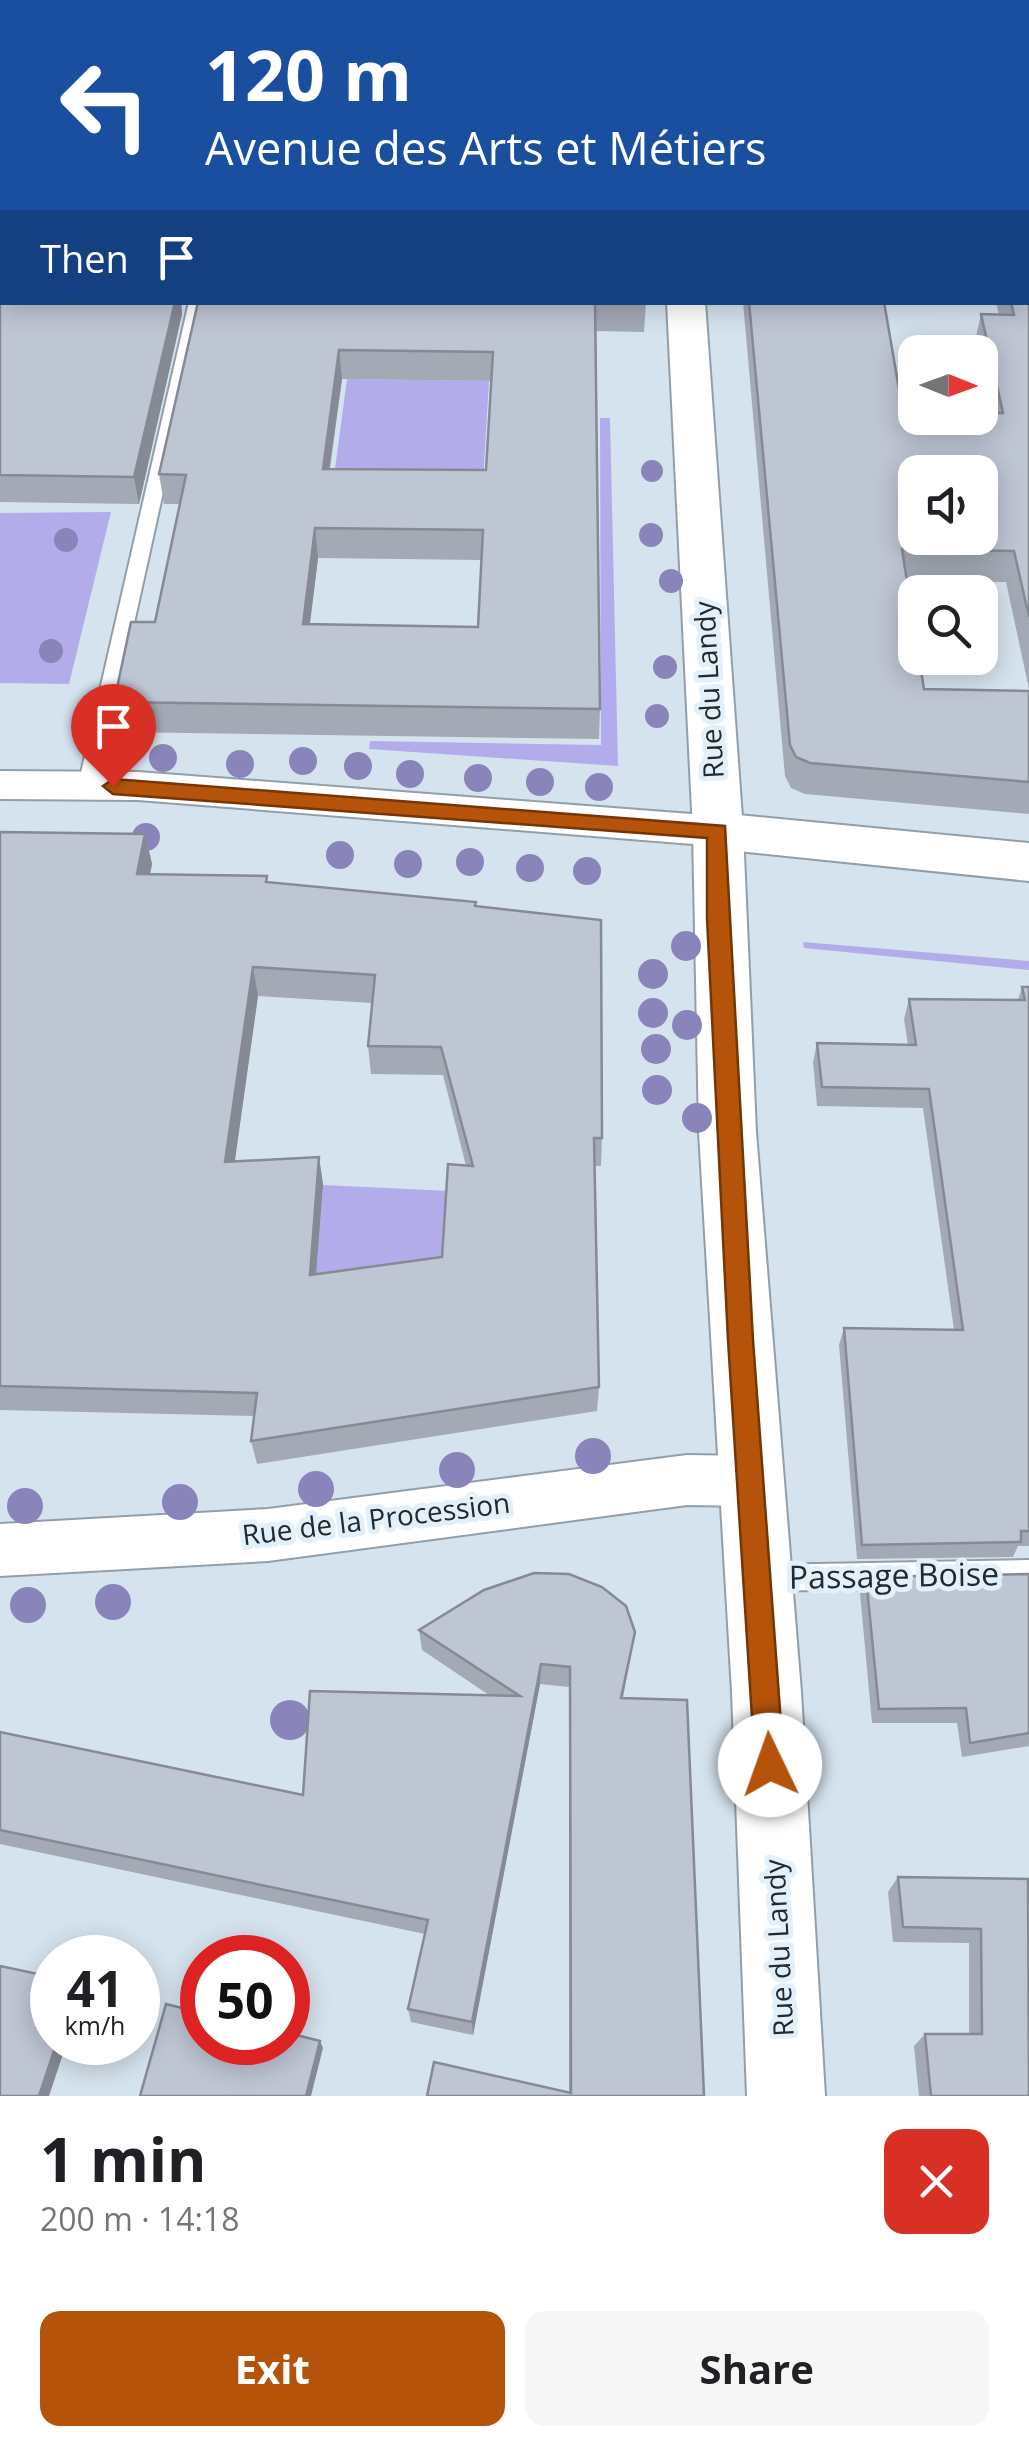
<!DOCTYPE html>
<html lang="en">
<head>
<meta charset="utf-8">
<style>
	:root { --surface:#fff; --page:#f6f6f6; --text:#202124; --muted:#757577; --accent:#b45309 }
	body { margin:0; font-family:"Open Sans",sans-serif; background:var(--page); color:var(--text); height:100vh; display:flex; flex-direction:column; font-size:38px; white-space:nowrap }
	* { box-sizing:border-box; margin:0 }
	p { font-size:32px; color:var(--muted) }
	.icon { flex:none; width:55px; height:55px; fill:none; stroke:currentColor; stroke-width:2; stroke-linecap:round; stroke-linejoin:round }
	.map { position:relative; height:2096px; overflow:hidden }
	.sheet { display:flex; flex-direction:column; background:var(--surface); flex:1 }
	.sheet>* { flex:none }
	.guide { position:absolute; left:0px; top:0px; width:1030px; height:305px; box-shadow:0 5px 25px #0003; background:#1a4fa0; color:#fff; overflow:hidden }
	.needle { width:65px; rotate:91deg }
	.controls { position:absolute; left:898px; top:335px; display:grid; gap:20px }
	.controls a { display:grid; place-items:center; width:100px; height:100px; border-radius:20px; background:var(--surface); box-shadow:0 5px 25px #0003; font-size:50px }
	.speed { position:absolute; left:30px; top:1935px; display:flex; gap:20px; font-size:50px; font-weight:700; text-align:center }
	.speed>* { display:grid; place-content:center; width:130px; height:130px; border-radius:50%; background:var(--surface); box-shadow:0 5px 25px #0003; line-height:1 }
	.speed small { font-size:25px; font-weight:400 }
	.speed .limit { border:15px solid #d22; background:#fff; color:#111 }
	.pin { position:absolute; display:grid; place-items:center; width:85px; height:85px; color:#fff; margin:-102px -42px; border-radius:50% 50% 50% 0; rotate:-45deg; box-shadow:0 0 10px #0007 }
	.pin .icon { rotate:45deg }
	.me { position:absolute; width:110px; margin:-55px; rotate:357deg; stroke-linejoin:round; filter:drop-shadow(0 0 8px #0008) }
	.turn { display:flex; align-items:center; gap:35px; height:210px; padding:0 40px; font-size:45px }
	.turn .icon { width:130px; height:130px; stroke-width:2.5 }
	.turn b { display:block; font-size:70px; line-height:85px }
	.then { display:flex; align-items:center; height:95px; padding:0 40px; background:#0003; gap:20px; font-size:38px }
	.round { display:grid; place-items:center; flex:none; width:105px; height:105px; border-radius:20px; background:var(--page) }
	.overview { display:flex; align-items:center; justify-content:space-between; height:170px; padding:0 40px }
	h1 { font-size:60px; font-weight:700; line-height:75px }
	.primary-button { display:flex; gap:20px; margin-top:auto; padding:20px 40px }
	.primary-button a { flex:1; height:115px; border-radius:20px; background:var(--accent); color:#fff; font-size:40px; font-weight:700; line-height:115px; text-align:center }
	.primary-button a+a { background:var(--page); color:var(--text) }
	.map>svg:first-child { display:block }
</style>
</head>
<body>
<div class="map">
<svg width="1029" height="2096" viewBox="0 0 1029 2096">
	<rect width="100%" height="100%" fill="#d5e3ee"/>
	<g fill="#b3aceb">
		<path d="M347,379L489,381L482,500L331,499Z"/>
		<path d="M600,418H610L618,766L369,749L370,741L601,745Z"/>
		<path d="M111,512L69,684L0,683V513Z"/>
		<path d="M803,942L1029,961V970L804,948Z"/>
		<path d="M323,1185L450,1191L444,1283L314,1301Z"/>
	</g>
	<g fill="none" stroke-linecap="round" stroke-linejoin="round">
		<g stroke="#929fa9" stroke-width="4">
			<g id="service">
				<path d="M2,8V21L0,22V9Z"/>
				<rect x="0" y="82" width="2" height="8"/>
				<path d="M189,302H205L98,786L88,793L78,786Z"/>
				<path d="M1029,1560V1586L762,1591L752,1587L748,1578L752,1569L762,1565Z"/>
			</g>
		</g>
		<g stroke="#929fa9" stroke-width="4">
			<g id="minor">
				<path d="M2,167V191L0,192V168Z"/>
				<path d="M0,771L138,772L718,816L733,820L739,831L733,842L718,846L138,800L0,799Z"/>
				<path d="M687,1455L751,1456L770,1464L777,1481L770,1498L751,1506L687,1505L268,1561L0,1576V1524L268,1509Z"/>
			</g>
		</g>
		<g stroke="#929fa9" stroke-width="4">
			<g id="tertiary">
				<rect x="1028" y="102" width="1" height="20"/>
				<path d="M718,813L1029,843V881L718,849L700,844L693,831L700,818Z"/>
			</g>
		</g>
		<g stroke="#929fa9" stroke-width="4">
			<g id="secondary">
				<rect x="648" y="0" width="32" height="2"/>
				<path d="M667,302H705L743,831L756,1132L801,1692L825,2096H747L732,1692L699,1132L693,831Z"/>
			</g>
		</g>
		<use href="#service" fill="#fff" fill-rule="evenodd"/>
		<use href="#minor" fill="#fff" fill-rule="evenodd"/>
		<use href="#tertiary" fill="#fff" fill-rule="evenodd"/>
		<use href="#secondary" fill="#fff" fill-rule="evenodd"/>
		<g stroke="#40474c" stroke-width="8">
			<g id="rail">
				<path d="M852,0L857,2"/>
				<path d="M897,0L902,2"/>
				<path d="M926,0L931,2"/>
				<path d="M972,0L977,2"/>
			</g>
		</g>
		<use href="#rail" stroke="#e2f0fc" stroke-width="5" stroke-dasharray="15" stroke-linecap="butt"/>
	</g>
	<g fill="#8985ba">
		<circle cx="652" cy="471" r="11"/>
		<circle cx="651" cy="535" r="12"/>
		<circle cx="66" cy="540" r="12"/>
		<circle cx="671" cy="581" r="12"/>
		<circle cx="51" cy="651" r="12"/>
		<circle cx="665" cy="667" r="12"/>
		<circle cx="657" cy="716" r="12"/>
		<circle cx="163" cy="758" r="14"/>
		<circle cx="303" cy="761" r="14"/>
		<circle cx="240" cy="764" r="14"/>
		<circle cx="358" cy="766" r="14"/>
		<circle cx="410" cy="774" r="14"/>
		<circle cx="478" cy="778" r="14"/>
		<circle cx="540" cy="782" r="14"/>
		<circle cx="599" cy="787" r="14"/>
		<circle cx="146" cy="837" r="14"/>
		<circle cx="340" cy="855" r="14"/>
		<circle cx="470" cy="862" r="14"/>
		<circle cx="408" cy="864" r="14"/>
		<circle cx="530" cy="868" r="14"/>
		<circle cx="587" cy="871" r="14"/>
		<circle cx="686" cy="946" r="15"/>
		<circle cx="653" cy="974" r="15"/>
		<circle cx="653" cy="1013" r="15"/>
		<circle cx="687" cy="1025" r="15"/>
		<circle cx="656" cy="1049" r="15"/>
		<circle cx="657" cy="1090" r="15"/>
		<circle cx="697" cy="1118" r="15"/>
		<circle cx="593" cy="1456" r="18"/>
		<circle cx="457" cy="1470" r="18"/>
		<circle cx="316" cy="1489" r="18"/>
		<circle cx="180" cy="1502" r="18"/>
		<circle cx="25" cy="1506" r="18"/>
		<circle cx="113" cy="1602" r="18"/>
		<circle cx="28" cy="1605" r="18"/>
		<circle cx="290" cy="1720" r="20"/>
	</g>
	<g fill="#a3a9b5" fill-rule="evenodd">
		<path d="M1029,132V689L1006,582L907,581L924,689L1029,691V814L805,794L791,788L785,776L743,302H884L903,412L988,413L980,375V352H975L974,346L981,314L999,315L996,302H1028Z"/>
		<path d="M0,285L2,302H181L182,314L139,504L0,502Z"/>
		<path d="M198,302H646L644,332L596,331L600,709L599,739L121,732L114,702L155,622L180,504H164L159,474ZM342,379L491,381L486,470L330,469ZM318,558L482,560L478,627L310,624Z"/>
		<path d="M0,832L145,834L152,864L150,874L267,876V882L476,902V906L602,1138L601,1166H595L599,1387L597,1411L257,1464L251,1441L254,1416L0,1410ZM258,996L372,1003L368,1046L371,1074L443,1075L466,1166L442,1257L316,1275L323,1185L319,1157L234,1162Z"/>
		<path d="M1022,987H1029V1546H1018L1013,1557L857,1559L839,1345L844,1328L954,1330L923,1108L817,1106L813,1062L817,1043L908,1045L904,1019L909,999L1018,1000Z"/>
		<path d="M1029,1574V1746L962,1757L957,1723H872L860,1593L866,1577Z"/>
		<path d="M419,1630L635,1632L623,1698L704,2096L569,2092V1687L540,1684L473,2035L411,2022L408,2009L425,1934L0,1844V1732L303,1795L489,1695L422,1650Z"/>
		<path d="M898,1877L1028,1879L1029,2096H919L914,2046L925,2034H969V1943L893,1942L888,1892Z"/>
	</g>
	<g fill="#858a94">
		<path d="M175,302H181L182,314L139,504L134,477Z"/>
		<path d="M339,350L342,379L325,499L323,469Z"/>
		<path d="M315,528L318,558L306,654L303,624Z"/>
		<path d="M145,834L152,864L144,904L137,874Z"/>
		<path d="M253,967L258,996L231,1189L225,1162Z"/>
		<path d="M319,1157L323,1185L314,1301L310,1275Z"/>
		<path d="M541,1664L540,1684L473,2035L472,2022Z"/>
		<path d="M320,2041L323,2048L311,2096H306Z"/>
		<path d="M57,2042H67L49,2096H39Z"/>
	</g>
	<g fill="#bec5d3" stroke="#858a94" stroke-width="2.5" fill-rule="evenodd">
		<rect x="491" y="0" width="143" height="2"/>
		<path d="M721,0H843L848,2H721Z"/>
		<path d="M1028,126L1029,132V617L1014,551L902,549L915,634V658H919L924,689L1029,691V782L810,763L796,757L790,745L749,302H884L903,412L915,413V418H980V413H1003L981,314L1014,315L1011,302H1028ZM915,472H980V538H915Z"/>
		<path d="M0,285H2V302H175L134,477L0,475Z"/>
		<path d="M198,302H595L600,709L114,702L131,622H155L186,475L159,474ZM339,350L493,352L486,470L323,469ZM315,528L483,530L478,627L303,624Z"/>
		<path d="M0,832L145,834L137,874L267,876L266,882L476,902L475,906L601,920L602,1138H594L599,1387L251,1441L257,1393L0,1386ZM253,967L375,975L368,1046L441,1047L473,1166L448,1164L442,1257L310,1275L319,1157L225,1162Z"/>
		<path d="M1022,987H1029V1531H1021V1542L862,1545L844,1328L963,1330L929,1089L822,1087L817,1043L916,1045L909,999L1025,1000Z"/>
		<path d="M534,1573L569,1574L602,1587L626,1606L635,1632L621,1698L687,1700L704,2096H427L434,2062L571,2093L570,1667L541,1664L472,2022L408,2009L428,1920L0,1830V1732L303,1795L310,1691L520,1696L419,1630L484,1590Z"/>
		<path d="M1029,1574V1733L970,1743L966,1708L879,1709L866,1577Z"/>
		<path d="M898,1877L1028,1879L1029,2096H931L925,2034H982L981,1929L903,1927Z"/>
		<path d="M0,1966L52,1977V2042H57L39,2096H0Z"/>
		<path d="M166,2004L202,2013V2042H288V2033L320,2041L306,2096H140Z"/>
	</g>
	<path fill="#b45309" stroke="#753606" stroke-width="2.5" d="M113,779L725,826L753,1340L784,1765L780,1775L770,1779L759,1775L755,1765L728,1340L707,918V838L113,794L103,786Z"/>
	<g text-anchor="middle" stroke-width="10" stroke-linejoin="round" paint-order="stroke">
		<g font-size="28" fill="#23292d" stroke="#e2f0fc">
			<text transform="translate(709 690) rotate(-93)" y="10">Rue du Landy</text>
			<text transform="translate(376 1519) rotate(-7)" y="10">Rue de la Procession</text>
			<text transform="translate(779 1948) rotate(-93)" y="10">Rue du Landy</text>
		</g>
		<g font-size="32" fill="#23292d" stroke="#e2f0fc">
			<text transform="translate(894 1576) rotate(-1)" y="11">Passage Boise</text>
		</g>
	</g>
</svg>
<div class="controls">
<a><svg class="needle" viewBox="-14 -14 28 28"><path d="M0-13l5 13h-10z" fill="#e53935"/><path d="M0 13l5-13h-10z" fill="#757577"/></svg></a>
<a><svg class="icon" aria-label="sound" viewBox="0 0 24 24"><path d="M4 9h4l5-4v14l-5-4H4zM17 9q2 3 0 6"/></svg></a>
<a><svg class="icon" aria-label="search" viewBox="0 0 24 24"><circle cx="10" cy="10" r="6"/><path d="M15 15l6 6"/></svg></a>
</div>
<div class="speed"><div>41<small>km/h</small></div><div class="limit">50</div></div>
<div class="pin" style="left:113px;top:786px;background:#d93025"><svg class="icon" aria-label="arrive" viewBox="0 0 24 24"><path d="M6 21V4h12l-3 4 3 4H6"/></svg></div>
<svg class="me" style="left:770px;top:1765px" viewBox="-20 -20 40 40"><circle r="19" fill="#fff"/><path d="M0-13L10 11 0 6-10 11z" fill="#b45309"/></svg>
<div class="guide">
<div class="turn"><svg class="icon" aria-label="left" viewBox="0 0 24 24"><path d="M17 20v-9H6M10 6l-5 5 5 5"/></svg><div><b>120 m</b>Avenue des Arts et Métiers</div></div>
<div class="then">Then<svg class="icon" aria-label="arrive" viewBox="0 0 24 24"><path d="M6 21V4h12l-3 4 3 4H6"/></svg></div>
</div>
</div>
<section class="sheet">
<div class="overview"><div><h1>1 min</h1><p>200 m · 14:18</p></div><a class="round" style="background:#d93025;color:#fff"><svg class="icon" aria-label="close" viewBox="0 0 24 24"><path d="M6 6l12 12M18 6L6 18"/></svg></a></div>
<div class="primary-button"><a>Exit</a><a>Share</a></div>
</section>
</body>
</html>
